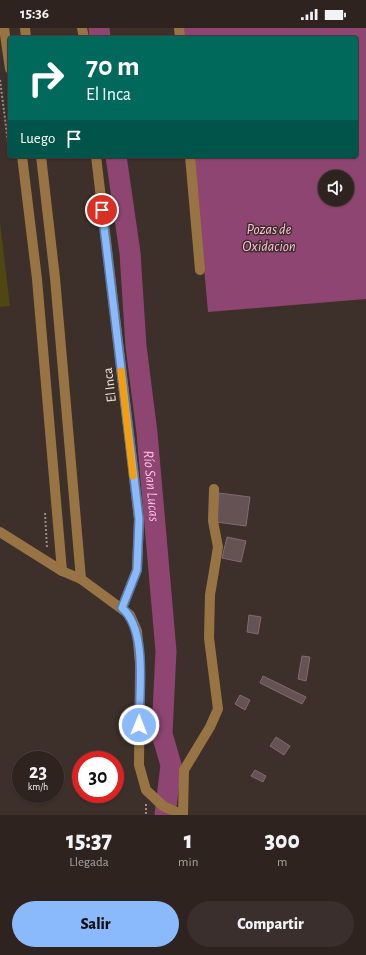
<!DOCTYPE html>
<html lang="es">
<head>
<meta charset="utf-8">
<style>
	:root { --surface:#2e231f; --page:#3a2f2c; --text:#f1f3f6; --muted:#a7a4a4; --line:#49403d; --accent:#8bbafc }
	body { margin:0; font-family:"Alegreya Sans",sans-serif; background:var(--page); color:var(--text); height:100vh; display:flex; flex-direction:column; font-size:15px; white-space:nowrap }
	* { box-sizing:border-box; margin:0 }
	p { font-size:13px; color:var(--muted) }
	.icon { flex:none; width:22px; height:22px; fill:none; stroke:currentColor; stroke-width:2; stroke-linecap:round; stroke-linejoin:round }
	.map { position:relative; height:787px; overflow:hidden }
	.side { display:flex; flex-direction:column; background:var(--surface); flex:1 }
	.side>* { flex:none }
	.banner { position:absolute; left:8px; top:8px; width:350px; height:122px; border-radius:4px; box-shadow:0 1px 3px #0004,0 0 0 1px var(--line); background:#00695c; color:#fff; overflow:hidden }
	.buttons { position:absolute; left:318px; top:142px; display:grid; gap:8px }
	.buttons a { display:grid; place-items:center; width:36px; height:36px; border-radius:50%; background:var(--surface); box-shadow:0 1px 3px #0004,0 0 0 1px var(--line); font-size:20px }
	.speed { position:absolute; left:12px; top:723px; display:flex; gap:8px; font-size:20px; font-weight:700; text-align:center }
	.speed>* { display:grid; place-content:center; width:52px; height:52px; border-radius:50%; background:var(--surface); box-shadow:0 1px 3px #0004,0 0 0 1px var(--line); line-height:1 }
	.speed small { font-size:10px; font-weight:400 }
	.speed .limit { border:6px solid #d22; background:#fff; color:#111 }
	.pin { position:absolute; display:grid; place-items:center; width:34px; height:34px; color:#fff; margin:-17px; border:2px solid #fff; border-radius:50%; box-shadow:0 1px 4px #0007 }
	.me { position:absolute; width:44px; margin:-22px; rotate:1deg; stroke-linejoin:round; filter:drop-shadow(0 0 3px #0008) }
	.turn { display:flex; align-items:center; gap:14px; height:84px; padding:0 12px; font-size:18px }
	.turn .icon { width:52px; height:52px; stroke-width:2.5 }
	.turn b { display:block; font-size:28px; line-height:34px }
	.then { display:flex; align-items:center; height:38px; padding:0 12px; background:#0003; gap:8px; font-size:15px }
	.eta { display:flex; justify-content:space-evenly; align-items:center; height:68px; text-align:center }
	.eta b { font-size:24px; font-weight:800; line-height:28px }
	.button { display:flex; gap:8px; margin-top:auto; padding:8px 12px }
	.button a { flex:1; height:46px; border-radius:24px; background:var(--accent); color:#111; font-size:16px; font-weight:800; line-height:46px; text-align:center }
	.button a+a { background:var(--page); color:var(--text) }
	.status { display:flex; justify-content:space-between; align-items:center; height:28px; padding:0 20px; background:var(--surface); direction:ltr }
	.status svg { height:11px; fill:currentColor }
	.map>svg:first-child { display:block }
</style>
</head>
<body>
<div class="status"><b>15:36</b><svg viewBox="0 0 49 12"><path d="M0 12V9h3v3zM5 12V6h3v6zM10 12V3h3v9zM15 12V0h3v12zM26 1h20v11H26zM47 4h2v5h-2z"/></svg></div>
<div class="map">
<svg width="366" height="787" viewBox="0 0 366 787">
	<rect width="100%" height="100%" fill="#3d2f29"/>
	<path fill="#4e4712" d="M0,194L10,278L0,279Z"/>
	<path fill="#8e4571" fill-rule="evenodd" d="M183,0H366V271L208,284L194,128H356V10H184ZM325,149H347V171H325Z"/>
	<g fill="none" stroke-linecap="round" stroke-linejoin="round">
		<g stroke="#8e4571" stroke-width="21">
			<path d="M99,0L100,10"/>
			<path id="s1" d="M116,128L130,225L136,318L147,405L166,623L162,706L171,737L165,787"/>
		</g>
	</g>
	<g fill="#655254" stroke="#7f6c6d">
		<path d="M219,465L250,469L246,498L216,494Z"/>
		<path d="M227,509L246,513L241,534L222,530Z"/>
		<path d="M249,587L261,589L258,606L247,604Z"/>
		<path d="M302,628L310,629L306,653L298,651Z"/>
		<path d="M263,648L306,669L302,676L260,655Z"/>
		<path d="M240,667L250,672L245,682L235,676Z"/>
		<path d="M276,709L290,718L284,727L270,718Z"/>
		<path d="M255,742L266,748L263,754L251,748Z"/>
	</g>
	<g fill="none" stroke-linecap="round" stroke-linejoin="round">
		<g stroke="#988d88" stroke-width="2" stroke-dasharray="2 2" stroke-linecap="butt">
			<path d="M0,52L10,130"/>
			<path d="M45,485L47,520"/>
			<path d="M146,776V787"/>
		</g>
		<g stroke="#987445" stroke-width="10">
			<path d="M4,0L10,41"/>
			<path d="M25,0L26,10"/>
			<path d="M82,0L84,10"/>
			<path d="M179,0L180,10"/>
			<path d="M22,128L37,251L62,543"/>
			<path d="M41,128L55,250L81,551"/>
			<path d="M96,128L139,491L137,542L122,580"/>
			<path d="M190,128L200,242"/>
			<path d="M0,504L62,543L81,551L130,587L137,603L140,636L139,737L146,762L163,778L183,787"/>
			<path d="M183,787L184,742L210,699L218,681L209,610L210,567L218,519L213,493L214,461"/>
		</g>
	</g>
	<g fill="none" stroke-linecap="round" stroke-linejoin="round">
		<g stroke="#5a79a4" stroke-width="10">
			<path id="route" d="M102,182L139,491L137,542L122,580C148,602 139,665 139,697"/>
		</g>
		<use href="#route" stroke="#8bbafc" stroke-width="7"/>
		<path stroke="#f59e0b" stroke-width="7" d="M121,343L133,448"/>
	</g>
	<g text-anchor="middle" stroke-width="3" stroke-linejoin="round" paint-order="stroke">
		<g font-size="14" fill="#eee5e1" stroke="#3d2f29">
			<text transform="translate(109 357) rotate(-97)" y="5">El Inca</text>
		</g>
		<g font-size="15" font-style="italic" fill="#ffbfe2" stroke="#3d2f29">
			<text x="269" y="206">Pozas de<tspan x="269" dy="17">Oxidacion</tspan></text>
			<text dy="5" stroke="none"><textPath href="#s1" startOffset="332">Río San Lucas</textPath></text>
		</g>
	</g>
</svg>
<div class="buttons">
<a><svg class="icon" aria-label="sound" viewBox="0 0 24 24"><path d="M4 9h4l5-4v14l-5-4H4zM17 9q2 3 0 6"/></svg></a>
</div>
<div class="speed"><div>23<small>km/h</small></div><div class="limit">30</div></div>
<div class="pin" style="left:102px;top:182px;background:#d93025"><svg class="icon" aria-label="arrive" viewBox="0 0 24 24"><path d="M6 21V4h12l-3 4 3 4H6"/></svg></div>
<svg class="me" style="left:139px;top:697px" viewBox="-20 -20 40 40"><circle r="17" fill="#8bbafc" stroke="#fff" stroke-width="3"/><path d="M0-11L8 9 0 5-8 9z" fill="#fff"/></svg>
<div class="banner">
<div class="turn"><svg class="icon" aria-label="right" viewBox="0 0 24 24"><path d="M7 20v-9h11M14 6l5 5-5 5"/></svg><div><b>70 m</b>El Inca</div></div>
<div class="then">Luego<svg class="icon" aria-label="arrive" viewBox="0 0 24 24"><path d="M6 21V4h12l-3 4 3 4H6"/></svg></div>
</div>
</div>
<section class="side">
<div class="eta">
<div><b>15:37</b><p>Llegada</p></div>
<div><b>1</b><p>min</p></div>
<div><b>300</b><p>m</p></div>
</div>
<div class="button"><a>Salir</a><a>Compartir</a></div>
</section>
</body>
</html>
